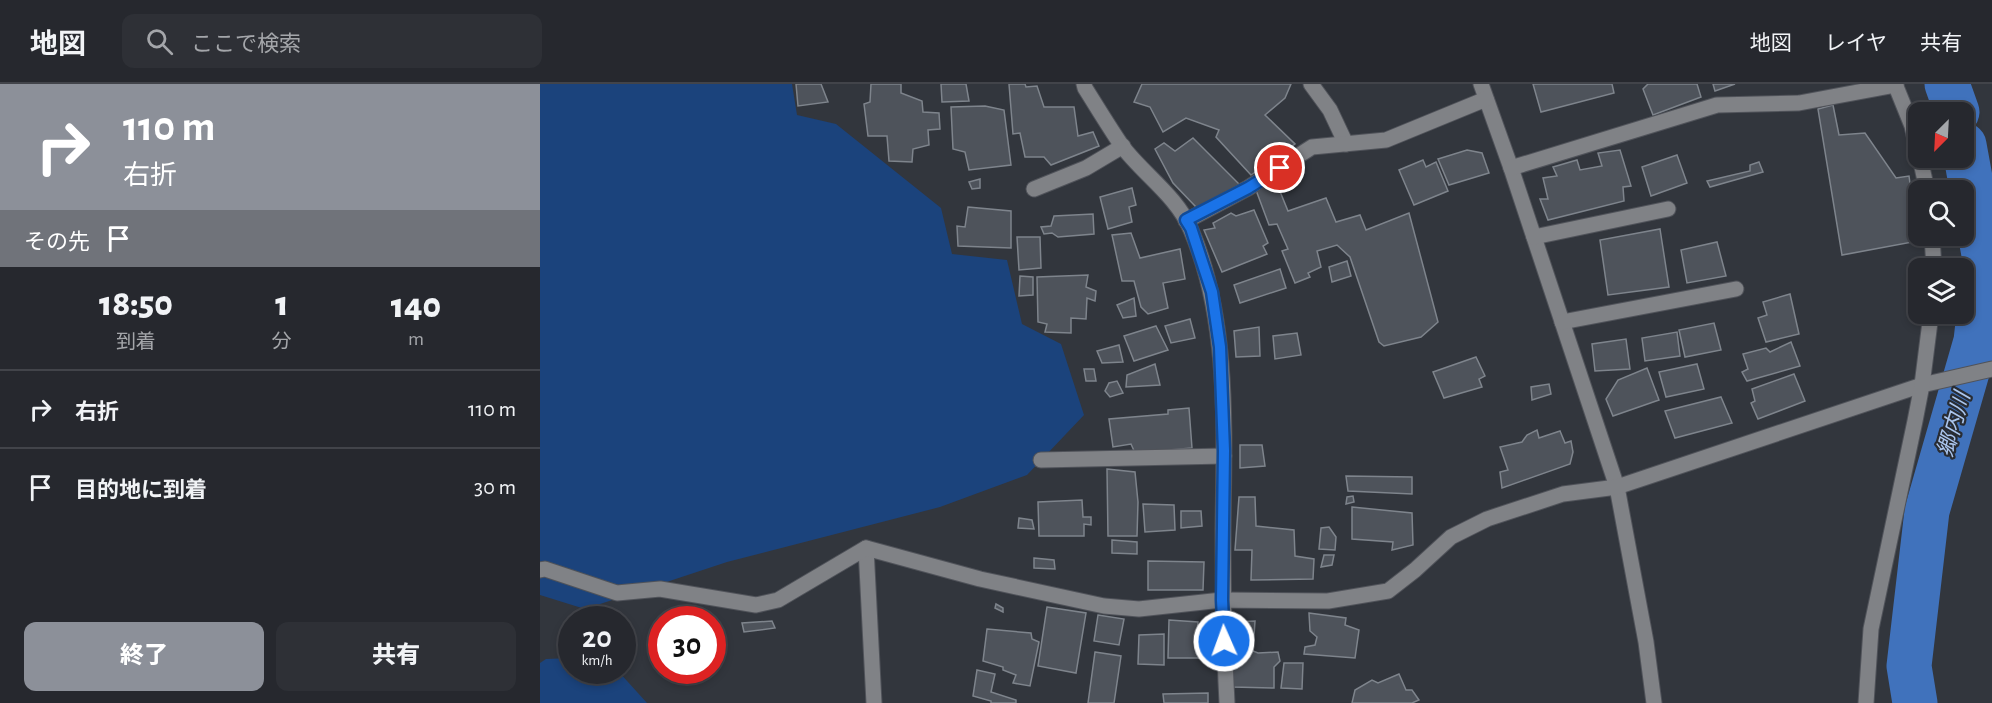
<!DOCTYPE html>
<html lang="ja">
<head>
<meta charset="utf-8">
<style>
	:root { --surface:#26282e; --page:#2e3036; --text:#f1f3f6; --muted:#a4a6aa; --line:#42444a; --accent:#8c9099 }
	body { margin:0; font-family:"Alegreya Sans","Noto Sans JP",sans-serif; background:var(--page); color:var(--text); height:100vh; display:flex; flex-direction:column; font-size:22px; white-space:nowrap }
	* { box-sizing:border-box; margin:0 }
	p { font-size:20px; color:var(--muted) }
	.icon { flex:none; width:33px; height:33px; fill:none; stroke:currentColor; stroke-width:2; stroke-linecap:round; stroke-linejoin:round }
	.map { position:relative; flex:1; overflow:hidden }
	.side { display:flex; flex-direction:column; background:var(--surface); width:540px }
	.side>* { flex:none }
	.hud { background:#8c9099; color:#fff; overflow:hidden }
	.needle { width:39px; rotate:204deg }
	.controls { position:absolute; left:1368px; top:18px; display:grid; gap:12px }
	.controls a { display:grid; place-items:center; width:66px; height:66px; border-radius:12px; background:var(--surface); box-shadow:0 3px 9px #0003,0 0 0 2px var(--line); font-size:30px }
	.speed { position:absolute; left:18px; top:522px; display:flex; gap:12px; font-size:30px; font-weight:700; text-align:center }
	.speed>* { display:grid; place-content:center; width:78px; height:78px; border-radius:50%; background:var(--surface); box-shadow:0 3px 9px #0003,0 0 0 2px var(--line); line-height:1 }
	.speed small { font-size:15px; font-weight:400 }
	.speed .limit { border:9px solid #d22; background:#fff; color:#111 }
	.pin { position:absolute; display:grid; place-items:center; width:51px; height:51px; color:#fff; margin:-26px; border:3px solid #fff; border-radius:50%; box-shadow:0 2px 6px #0007 }
	.me { position:absolute; width:66px; margin:-33px; rotate:358deg; stroke-linejoin:round; filter:drop-shadow(0 0 4px #0008) }
	.turn { display:flex; align-items:center; gap:21px; height:126px; padding:0 24px; font-size:27px }
	.turn .icon { width:78px; height:78px; stroke-width:2.5 }
	.turn b { display:block; font-size:42px; line-height:51px }
	.then { display:flex; align-items:center; height:57px; padding:0 24px; background:#0003; gap:12px; font-size:22px }
	.eta { display:flex; justify-content:space-evenly; align-items:center; height:102px; text-align:center }
	.eta b { font-size:36px; font-weight:800; line-height:42px }
	.button { display:flex; gap:12px; margin-top:auto; padding:12px 24px }
	.button a { flex:1; height:69px; border-radius:12px; background:var(--accent); color:#fff; font-size:24px; font-weight:800; line-height:69px; text-align:center }
	.button a+a { background:var(--page); color:var(--text) }
	ul { padding:0; list-style:none }
	li { display:flex; align-items:center; gap:18px; height:78px; padding:0 24px; border-top:2px solid var(--line) }
	li div { flex:1 }
	li b { display:block; font-size:22px }
	li em { font-style:normal }
	header { display:flex; align-items:center; gap:36px; box-sizing:border-box; height:84px; padding:0 30px; background:var(--surface); border-bottom:2px solid var(--line) }
	header strong { font-size:28px }
	nav { display:flex; gap:33px; margin-inline-start:auto; font-size:21px }
	.search { width:420px; height:54px; background:var(--page); display:flex; align-items:center; gap:15px; box-sizing:border-box; padding:0 21px; border-radius:12px; color:var(--muted); font-size:22px }
	main { display:flex; flex:1; min-height:0 }
	.map>svg:first-child { display:block }
</style>
</head>
<body>
<header>
<strong>地図</strong>
<div class="search"><svg class="icon" aria-label="search" viewBox="0 0 24 24"><circle cx="10" cy="10" r="6"/><path d="M15 15l6 6"/></svg>ここで検索</div>
<nav><a>地図</a><a>レイヤ</a><a>共有</a></nav>
</header>
<main>
<section class="side">
<div class="hud">
<div class="turn"><svg class="icon" aria-label="right" viewBox="0 0 24 24"><path d="M7 20v-9h11M14 6l5 5-5 5"/></svg><div><b>110 m</b>右折</div></div>
<div class="then">その先<svg class="icon" aria-label="arrive" viewBox="0 0 24 24"><path d="M6 21V4h12l-3 4 3 4H6"/></svg></div>
</div>
<div class="eta">
<div><b>18:50</b><p>到着</p></div>
<div><b>1</b><p>分</p></div>
<div><b>140</b><p>m</p></div>
</div>
<ul>
<li><svg class="icon" aria-label="right" viewBox="0 0 24 24"><path d="M7 20v-9h11M14 6l5 5-5 5"/></svg><div><b>右折</b></div><em>110 m</em></li>
<li><svg class="icon" aria-label="arrive" viewBox="0 0 24 24"><path d="M6 21V4h12l-3 4 3 4H6"/></svg><div><b>目的地に到着</b></div><em>30 m</em></li>
</ul>
<div class="button"><a>終了</a><a>共有</a></div>
</section>
<div class="map">
<svg width="1452" height="619" viewBox="0 0 1452 619">
	<rect width="100%" height="100%" fill="#32363d"/>
	<g fill="#1b437c">
		<path d="M0,0H252L257,31L296,40L401,124L412,170L467,176L482,240L521,260L544,331L487,391L400,423L187,478L45,525L0,511Z"/>
		<path d="M31,574L32,586L78,587L107,619H0V579L6,575Z"/>
	</g>
	<g fill="none" stroke-linecap="round" stroke-linejoin="round">
		<g stroke="#4072bc" stroke-width="45">
			<path d="M1407,0L1417,28"/>
			<path d="M1375,619L1369,582L1387,427L1436,257L1445,176L1424,61"/>
		</g>
	</g>
	<g fill="#4e535b" stroke="#7e848c" stroke-width="1.5">
		<path d="M256,0H281L288,18L258,22Z"/>
		<path d="M331,0H361V9L382,17L383,28L399,29L400,45L388,46L389,61L373,65L372,78L349,77L347,52H328L324,20L330,18Z"/>
		<path d="M401,0H426L429,17L402,18Z"/>
		<path d="M469,0H485L486,3L497,2L504,23H534L538,52L553,48L559,62L511,81L504,73H485L480,49L473,50Z"/>
		<path d="M602,0H751L745,14L725,31L755,60L711,91L676,53L679,46L646,34L623,48L610,23L594,18Z"/>
		<path d="M993,0H1072L1074,9L1001,28Z"/>
		<path d="M1108,0H1157L1161,13L1113,31L1103,5Z"/>
		<path d="M1173,0H1195L1175,7Z"/>
		<path d="M1293,21L1299,51L1325,49L1356,94L1369,92L1378,157L1302,171L1278,25Z"/>
		<path d="M445,22L464,26L471,81L429,86L425,68L413,65L411,23Z"/>
		<path d="M653,54L700,101L657,124L633,99L615,65L624,59L635,67Z"/>
		<path d="M927,66L942,69L949,89L909,101L898,75Z"/>
		<path d="M1080,66L1091,102L1083,103L1084,117L1008,136L1000,115H1008L1003,94L1017,92L1013,83L1037,76L1040,86L1062,82L1058,69Z"/>
		<path d="M1137,71L1147,99L1111,112L1102,83Z"/>
		<path d="M883,76L886,83L896,78L908,107L874,121L859,86Z"/>
		<path d="M1219,78L1223,88L1170,103L1167,97L1210,87V81Z"/>
		<path d="M747,90L753,99L739,105L748,127L786,114L796,138L820,131L826,146L869,129L898,238L881,253L844,262L839,258L810,173L797,161L777,167L781,183L768,189L770,193L755,199L742,167L748,165L737,140L729,141L716,106Z"/>
		<path d="M440,95V104L432,105L429,98Z"/>
		<path d="M592,104L596,121L589,123L592,138L568,145L560,113Z"/>
		<path d="M428,123L471,127V164L418,162L417,142L425,143Z"/>
		<path d="M714,126L728,159L723,162L727,170L682,188L664,146L675,144L673,139L691,129L696,132Z"/>
		<path d="M553,130L554,150L518,153L512,149L504,150L501,143L511,142L514,132Z"/>
		<path d="M1120,145L1129,203L1068,211L1060,156Z"/>
		<path d="M591,149L600,174L640,165L645,195L623,199L628,224L608,230L601,223L594,197H582L572,151Z"/>
		<path d="M477,153H500L501,184L479,186Z"/>
		<path d="M1177,158L1186,192L1147,199L1141,166Z"/>
		<path d="M807,177L811,192L792,198L789,183Z"/>
		<path d="M740,185L746,204L700,219L694,201Z"/>
		<path d="M548,191L546,203L556,207L555,217L547,214L546,235L531,234V249L505,248L507,240L498,238L497,193Z"/>
		<path d="M480,192L493,193V211L479,212Z"/>
		<path d="M1250,210L1259,250L1226,258L1218,234L1227,231L1223,218Z"/>
		<path d="M594,214L596,232L583,234L577,221Z"/>
		<path d="M650,235L655,254L631,259L625,242Z"/>
		<path d="M1174,239L1181,266L1145,273L1139,246Z"/>
		<path d="M616,242L628,266L594,277L584,252Z"/>
		<path d="M719,243L720,272L696,273L694,247Z"/>
		<path d="M1137,248L1140,272L1105,277L1102,254Z"/>
		<path d="M757,249L761,271L735,275L733,252Z"/>
		<path d="M1086,255L1090,285L1055,287L1052,260Z"/>
		<path d="M1251,258L1260,282L1207,297L1202,288L1208,285L1203,270L1226,264L1230,268Z"/>
		<path d="M579,261L583,278L562,279L557,267Z"/>
		<path d="M936,273L945,292L939,295L942,303L904,314L893,288Z"/>
		<path d="M615,280L620,301L586,303L587,291Z"/>
		<path d="M1157,280L1164,305L1126,313L1119,288Z"/>
		<path d="M1107,284L1119,316L1073,332L1066,315L1078,296Z"/>
		<path d="M544,285H554L556,297H546Z"/>
		<path d="M1254,290L1265,317L1218,335L1211,319L1215,317L1212,305Z"/>
		<path d="M577,297L583,309L570,313L565,307L569,299Z"/>
		<path d="M1009,300L1011,310L992,316L991,303Z"/>
		<path d="M1181,313L1192,339L1135,354L1125,327Z"/>
		<path d="M649,324L652,364L595,369L591,360L573,363L569,335L628,330V326Z"/>
		<path d="M997,346L999,354L1020,347L1025,359L1031,357L1033,368L1030,380L962,404L960,388L968,386L960,363L982,358L987,351Z"/>
		<path d="M700,361H722L725,382L700,384Z"/>
		<path d="M567,385L595,388L598,418L597,452H568Z"/>
		<path d="M806,392L872,393V410L808,407Z"/>
		<path d="M813,412L814,418L806,420L807,413Z"/>
		<path d="M699,413H715L716,442L754,446L755,472L774,475L773,495L711,496L712,466H695Z"/>
		<path d="M542,416L543,433H551V441L544,440V452H499L498,418Z"/>
		<path d="M603,420L634,421L635,446L605,448Z"/>
		<path d="M812,423L872,429L873,461L852,466L853,458L812,455Z"/>
		<path d="M641,427H661L662,442L641,444Z"/>
		<path d="M479,434L492,436L494,445L478,444Z"/>
		<path d="M789,443L796,453L795,466L779,465L781,444Z"/>
		<path d="M572,456L597,458V470L572,469Z"/>
		<path d="M784,471H794L792,481L781,483Z"/>
		<path d="M494,474L514,476L515,485L494,484Z"/>
		<path d="M608,477L664,478L663,506H608Z"/>
		<path d="M456,520L463,524V528L455,524Z"/>
		<path d="M507,523L546,529L536,589L498,582Z"/>
		<path d="M769,529L806,534L805,541L819,546L815,574L764,570L765,563L775,561L777,553L770,547Z"/>
		<path d="M558,531L584,535L579,561L554,557Z"/>
		<path d="M629,536L658,538L657,547L667,550L669,574H628Z"/>
		<path d="M232,537L235,544L204,548L202,539Z"/>
		<path d="M715,537L713,567L718,569L738,568L740,577L734,583V604L693,603L694,538Z"/>
		<path d="M447,545L491,549L492,555L499,558L490,602L473,599L476,591L463,586V583L443,577Z"/>
		<path d="M624,550V581L598,580L599,551Z"/>
		<path d="M172,554L179,557L172,571Z"/>
		<path d="M555,568L581,572L574,619H548Z"/>
		<path d="M744,579H763L762,605L741,604Z"/>
		<path d="M149,586H166L162,596L148,590Z"/>
		<path d="M437,586L455,590L451,608L476,616V619H451V617L433,612Z"/>
		<path d="M859,590L866,606H872L879,616L872,619H812L815,606L832,596L838,599Z"/>
		<path d="M668,609V619H624L623,610Z"/>
	</g>
	<g fill="none" stroke-linecap="round" stroke-linejoin="round">
		<g stroke="#50535a" stroke-width="17">
			<g id="minor">
				<path d="M544,0L545,4C557,23 569,43 582,62C603,90 637,112 651,146C690,237 684,348 683,446C683,504 684,561 687,619"/>
				<path d="M771,0L790,26L806,60"/>
				<path d="M941,0L971,84L1077,403L1106,558L1114,619"/>
				<path d="M1355,0L1372,42L1378,69"/>
				<path d="M1380,74L1387,106"/>
				<path d="M971,84L1177,21L1259,19L1356,1"/>
				<path d="M494,105L546,84L583,62"/>
				<path d="M646,137L708,104L772,63L846,56L946,15"/>
				<path d="M1392,152L1394,184"/>
				<path d="M994,153L1128,125"/>
				<path d="M1022,238L1196,205"/>
				<path d="M501,376L684,372"/>
				<path d="M326,464L334,619"/>
				<path d="M0,486L5,485L77,509L120,505L216,521L238,516L326,464L440,495L564,522L599,525L682,516L788,517L848,507L875,486L911,453L947,435L1023,410L1077,403L1382,301L1452,285"/>
				<path d="M1326,619L1331,545L1375,337L1382,301L1391,230"/>
			</g>
		</g>
		<use href="#minor" stroke="#808286" stroke-width="15"/>
	</g>
	<g fill="none" stroke-linecap="round" stroke-linejoin="round">
		<g stroke="#114b97" stroke-width="15">
			<path id="route" d="M684,557L682,516L684,367L680,263L672,208L651,144L646,136L708,104L740,84"/>
		</g>
		<use href="#route" stroke="#1a73e8" stroke-width="10"/>
	</g>
	<g text-anchor="middle" stroke-width="4.5" stroke-linejoin="round" paint-order="stroke">
		<g font-size="22" font-style="italic" fill="#abc6ee" stroke="#282c33">
			<text transform="translate(1413 340) rotate(-74)" y="8">郷内川</text>
		</g>
	</g>
</svg>
<div class="controls">
<a><svg class="needle" viewBox="-14 -14 28 28"><path d="M0-13l5 13h-10z" fill="#e53935"/><path d="M0 13l5-13h-10z" fill="#a4a6aa"/></svg></a>
<a><svg class="icon" aria-label="search" viewBox="0 0 24 24"><circle cx="10" cy="10" r="6"/><path d="M15 15l6 6"/></svg></a>
<a><svg class="icon" aria-label="layers" viewBox="0 0 24 24"><path d="M12 4l9 5-9 5-9-5zM3 14l9 5 9-5"/></svg></a>
</div>
<div class="speed"><div>20<small>km/h</small></div><div class="limit">30</div></div>
<div class="pin" style="left:740px;top:84px;background:#d93025"><svg class="icon" aria-label="arrive" viewBox="0 0 24 24"><path d="M6 21V4h12l-3 4 3 4H6"/></svg></div>
<svg class="me" style="left:684px;top:557px" viewBox="-20 -20 40 40"><circle r="17" fill="#1a73e8" stroke="#fff" stroke-width="3"/><path d="M0-11L8 9 0 5-8 9z" fill="#fff"/></svg>
</div>
</main>
</body>
</html>
